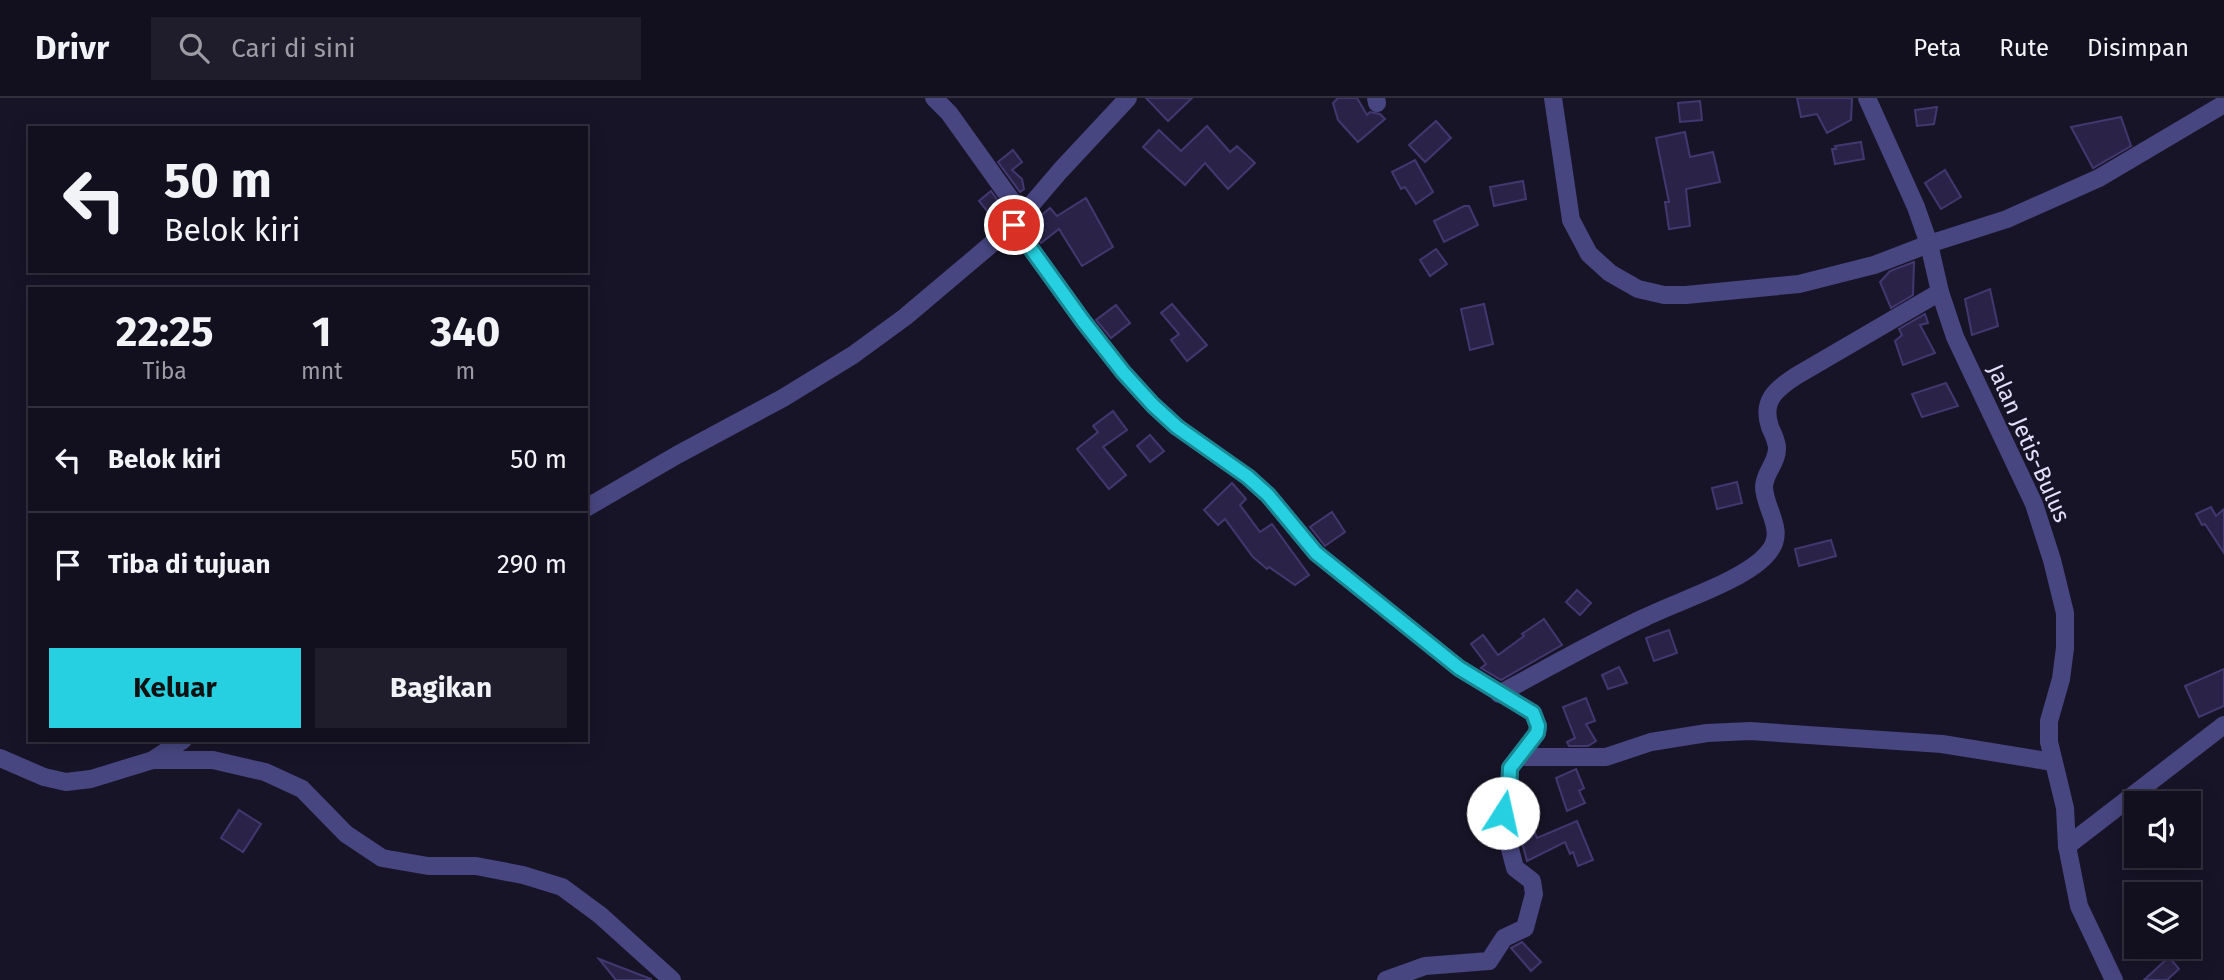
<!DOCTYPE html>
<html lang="id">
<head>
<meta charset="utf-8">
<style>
	:root { --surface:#120f1e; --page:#1f1d2b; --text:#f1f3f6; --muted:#9c9ca4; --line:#312f3c; --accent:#26d0e0 }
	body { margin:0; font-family:"Fira Sans",sans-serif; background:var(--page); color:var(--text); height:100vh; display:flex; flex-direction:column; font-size:26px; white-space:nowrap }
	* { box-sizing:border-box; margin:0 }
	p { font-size:23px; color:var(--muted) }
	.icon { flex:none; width:38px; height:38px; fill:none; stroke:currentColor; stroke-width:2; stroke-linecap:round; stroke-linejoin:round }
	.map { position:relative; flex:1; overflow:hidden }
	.details { position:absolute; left:28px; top:189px; width:560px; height:455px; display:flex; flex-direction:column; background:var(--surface); border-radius:0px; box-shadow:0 4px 18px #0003,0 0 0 2px var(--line) }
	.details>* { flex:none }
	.hud { position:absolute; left:28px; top:28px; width:560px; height:147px; border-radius:0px; box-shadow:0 4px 18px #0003,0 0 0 2px var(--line); background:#120f1e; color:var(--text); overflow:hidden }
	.controls { position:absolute; left:2124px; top:693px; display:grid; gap:14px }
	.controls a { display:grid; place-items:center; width:77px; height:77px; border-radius:0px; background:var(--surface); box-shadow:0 4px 18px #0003,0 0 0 2px var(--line); font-size:35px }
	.pin { position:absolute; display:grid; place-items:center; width:60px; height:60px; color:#fff; margin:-30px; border:4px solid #fff; border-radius:50%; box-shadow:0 2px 7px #0007 }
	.me { position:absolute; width:77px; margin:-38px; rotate:10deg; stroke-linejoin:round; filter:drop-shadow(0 0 5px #0008) }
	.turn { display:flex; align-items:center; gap:24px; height:147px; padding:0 21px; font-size:32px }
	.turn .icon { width:91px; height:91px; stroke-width:2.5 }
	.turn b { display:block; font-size:49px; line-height:60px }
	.eta { display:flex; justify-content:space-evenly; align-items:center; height:119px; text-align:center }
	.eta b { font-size:42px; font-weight:700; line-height:49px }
	.action { display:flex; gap:14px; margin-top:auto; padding:14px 21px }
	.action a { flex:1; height:80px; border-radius:0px; background:var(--accent); color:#111; font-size:28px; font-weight:700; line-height:80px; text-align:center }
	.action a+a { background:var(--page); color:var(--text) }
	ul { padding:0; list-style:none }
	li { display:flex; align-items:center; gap:21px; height:105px; padding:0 21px; border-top:2px solid var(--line) }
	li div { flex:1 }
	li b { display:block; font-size:26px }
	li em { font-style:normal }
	header { display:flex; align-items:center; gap:42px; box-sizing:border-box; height:98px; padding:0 35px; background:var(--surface); border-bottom:2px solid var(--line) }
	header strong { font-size:33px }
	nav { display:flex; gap:38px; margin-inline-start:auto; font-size:24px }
	.search { width:490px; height:63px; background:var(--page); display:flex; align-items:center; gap:18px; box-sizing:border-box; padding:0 24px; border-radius:0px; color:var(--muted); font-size:26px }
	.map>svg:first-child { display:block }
</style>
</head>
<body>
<header>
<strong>Drivr</strong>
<div class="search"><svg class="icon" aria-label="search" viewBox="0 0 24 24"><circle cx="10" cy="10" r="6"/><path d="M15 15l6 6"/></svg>Cari di sini</div>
<nav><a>Peta</a><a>Rute</a><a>Disimpan</a></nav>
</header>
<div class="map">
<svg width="2224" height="882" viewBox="0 0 2224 882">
	<rect width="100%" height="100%" fill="#181428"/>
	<g fill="#2a2347" stroke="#423870" stroke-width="2">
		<path d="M1146,0H1192L1168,23Z"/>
		<path d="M1338,0H1357L1367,17L1370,14L1380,16L1385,21L1358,44L1338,22L1333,5Z"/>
		<path d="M1797,0H1852L1851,22L1827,35L1817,16L1801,19Z"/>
		<path d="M1700,3L1702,22L1680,24L1678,5Z"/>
		<path d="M1937,9L1934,26L1917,28L1915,12Z"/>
		<path d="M2121,19L2131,48L2093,70L2071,29Z"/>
		<path d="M1436,23L1451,40L1425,64L1409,47Z"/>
		<path d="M1207,28L1230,54L1237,48L1255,65L1228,91L1205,65L1185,87L1143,49L1159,32L1181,53Z"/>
		<path d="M1685,34L1690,59L1713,54L1720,84L1686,91L1690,128L1669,131L1665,104H1669L1656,40Z"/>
		<path d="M1861,44L1864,61L1835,66L1832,51H1836L1835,48Z"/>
		<path d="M1013,52L1022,64L1012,72L1022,81L1024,91L1020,94L998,64Z"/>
		<path d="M1415,62L1433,94L1416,106L1405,89L1401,91L1392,74Z"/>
		<path d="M1945,72L1961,99L1941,111L1925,85Z"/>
		<path d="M1523,83L1526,101L1494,108L1490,89Z"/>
		<path d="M991,93L1001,107L999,108L1001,112L992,119L979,103Z"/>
		<path d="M1086,100L1113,149L1082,168L1059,131L1041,145L1029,128L1050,110L1057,118Z"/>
		<path d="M1464,108H1469L1478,127L1444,144L1434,123Z"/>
		<path d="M1436,151L1447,166L1430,178L1420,162Z"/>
		<path d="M1914,164L1913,197L1891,210L1880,184L1890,173Z"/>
		<path d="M1990,191L1998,228L1972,237L1965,201Z"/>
		<path d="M1172,206L1207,247L1187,263L1171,242L1179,236L1161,215Z"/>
		<path d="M1484,206L1493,246L1470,252L1461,211Z"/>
		<path d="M1116,207L1130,225L1111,240L1096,222Z"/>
		<path d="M1925,216L1928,225L1920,227L1935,255L1903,267L1895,243L1902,237L1899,231Z"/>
		<path d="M1946,285L1958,308L1922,319L1912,296Z"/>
		<path d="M1113,313L1127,332L1103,349L1126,377L1109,391L1077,351L1098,334L1093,328Z"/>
		<path d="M1150,337L1164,353L1150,364L1137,348Z"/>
		<path d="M1737,384L1742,405L1717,411L1712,390Z"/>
		<path d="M1232,385L1246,401L1240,407L1260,434L1272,426L1309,477L1295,487L1269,469L1267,471L1253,459L1225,421L1218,427L1204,412Z"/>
		<path d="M2211,409L2216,418L2224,411V455L2205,426L2202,427L2196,416Z"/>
		<path d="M1332,414L1345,434L1325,448L1310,429Z"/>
		<path d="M1831,442L1836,458L1799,468L1795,451Z"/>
		<path d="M1577,492L1591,505L1580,517L1566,504Z"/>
		<path d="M1544,521L1562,547L1501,582L1481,570L1486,566L1471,546L1483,537L1498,557L1524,538L1522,536Z"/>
		<path d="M1669,532L1677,555L1654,563L1646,540Z"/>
		<path d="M1619,569L1627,585L1608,591L1602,577Z"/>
		<path d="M2224,571V608L2199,619L2185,588Z"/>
		<path d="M1586,600L1595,623L1586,626L1596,643L1588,648H1569L1567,644L1575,640L1563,609Z"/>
		<path d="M1576,671L1584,690L1579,693L1585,705L1567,713L1556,680Z"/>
		<path d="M239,712L261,726L243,754L221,740Z"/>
		<path d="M1527,713L1537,740L1577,723L1593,762L1578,768L1573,754L1570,756L1565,744L1527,763L1515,718Z"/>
		<path d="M1522,844L1541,864L1531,873L1511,850Z"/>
		<path d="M2169,859L2179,871L2167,882H2144Z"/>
		<path d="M599,861L651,881V882H616Z"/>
	</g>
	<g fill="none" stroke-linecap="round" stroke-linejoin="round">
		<g stroke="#474681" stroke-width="18">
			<path d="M934,0L949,15L1022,117"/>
			<path d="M1376,0L1377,5"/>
			<path d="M1553,0L1571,122L1589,156L1610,175L1638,191L1664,197H1686L1799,186L1874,167L1929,146L2007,121L2099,80L2224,6"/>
			<path d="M1867,0L1916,109L1929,146L1940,194L1955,239L2034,406L2052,462L2065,515V550L2061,581L2049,623V644L2065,710L2067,748L2079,808L2114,882"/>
			<path d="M1014,127L1083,223L1123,274L1153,307L1177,329L1248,379L1268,397L1316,455L1357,488L1459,570L1533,615L1538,628L1537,635L1510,670L1509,701L1503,715L1504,728L1515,770L1532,783L1534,796L1525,830L1504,840L1489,863L1425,868L1386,882"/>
			<path d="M586,410L677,357L783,300L853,257L905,219L1014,127L1060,73L1128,0"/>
			<path d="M1499,596C1548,570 1596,542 1646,519C1678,503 1746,482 1768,455C1787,433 1765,413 1764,389C1764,375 1778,364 1777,349C1776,341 1773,336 1770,329C1761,303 1776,291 1796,278L1940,194"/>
			<path d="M1519,659H1606L1651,644L1707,635L1750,633L1942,646L2053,664"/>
			<path d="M0,660L44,679L66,684L91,681L153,662H213L265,674L302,691L346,736L382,760L428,768H476L523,777L562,789L600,817L672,882"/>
			<path d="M153,662L183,642"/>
			<path d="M2067,748L2224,627"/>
		</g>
	</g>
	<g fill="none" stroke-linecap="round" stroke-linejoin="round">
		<g stroke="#198792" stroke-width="18">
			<path id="route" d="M1014,127L1083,223L1123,274L1153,307L1177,329L1248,379L1268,397L1316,455L1459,570L1533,615L1538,628L1537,635L1510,670L1509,701L1503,715"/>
		</g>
		<use href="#route" stroke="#26d0e0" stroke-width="12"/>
	</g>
	<g text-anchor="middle" stroke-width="5" stroke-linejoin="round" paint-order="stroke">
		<g font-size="23" fill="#e3e0fb" stroke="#181428">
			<text transform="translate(2029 345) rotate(66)" y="8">Jalan Jetis-Bulus</text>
		</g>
	</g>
</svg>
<div class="controls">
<a><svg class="icon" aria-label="sound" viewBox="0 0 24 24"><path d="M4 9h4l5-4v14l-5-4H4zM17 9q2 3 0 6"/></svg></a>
<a><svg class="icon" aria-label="layers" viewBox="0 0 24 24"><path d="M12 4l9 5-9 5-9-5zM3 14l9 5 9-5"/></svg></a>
</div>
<div class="pin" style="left:1014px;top:127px;background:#d93025"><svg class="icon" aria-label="arrive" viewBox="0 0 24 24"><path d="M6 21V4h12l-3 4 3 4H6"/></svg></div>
<svg class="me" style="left:1503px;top:715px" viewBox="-20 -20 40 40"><circle r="19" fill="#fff"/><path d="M0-13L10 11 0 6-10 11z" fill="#26d0e0"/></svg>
<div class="hud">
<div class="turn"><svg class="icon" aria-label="left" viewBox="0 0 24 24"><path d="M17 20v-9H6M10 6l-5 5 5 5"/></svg><div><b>50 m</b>Belok kiri</div></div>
</div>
<section class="details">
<div class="eta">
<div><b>22:25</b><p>Tiba</p></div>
<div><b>1</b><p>mnt</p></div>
<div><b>340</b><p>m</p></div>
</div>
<ul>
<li><svg class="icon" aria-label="left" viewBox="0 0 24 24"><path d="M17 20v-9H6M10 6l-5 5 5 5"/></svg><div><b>Belok kiri</b></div><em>50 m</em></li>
<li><svg class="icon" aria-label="arrive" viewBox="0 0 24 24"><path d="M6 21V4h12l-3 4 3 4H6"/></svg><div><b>Tiba di tujuan</b></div><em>290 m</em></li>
</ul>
<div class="action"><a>Keluar</a><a>Bagikan</a></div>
</section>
</div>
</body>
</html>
